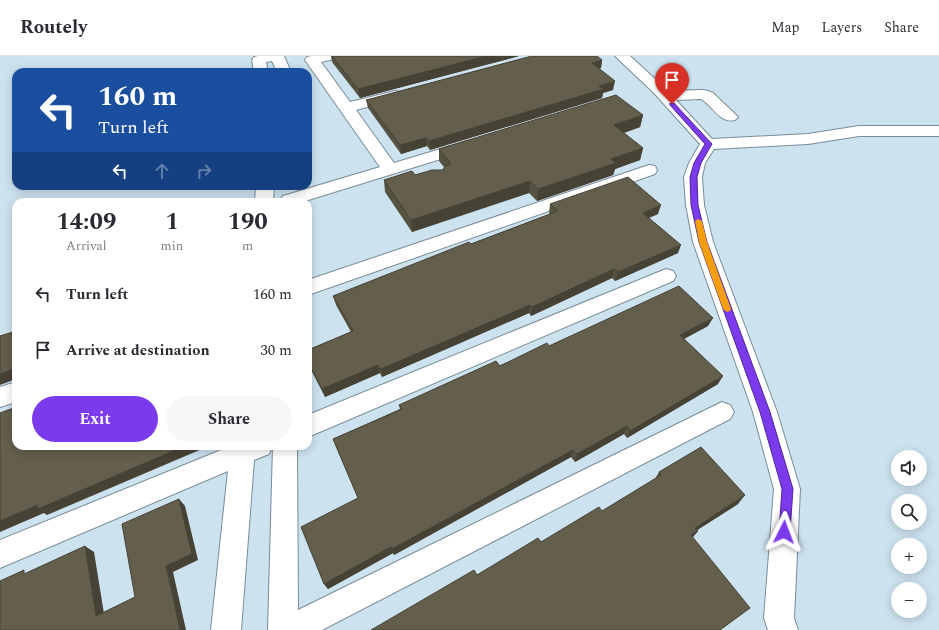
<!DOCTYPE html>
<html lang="en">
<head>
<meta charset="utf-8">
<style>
	:root { --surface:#fff; --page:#f7f7f7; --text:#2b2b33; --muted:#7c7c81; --line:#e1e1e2; --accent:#7c3aed }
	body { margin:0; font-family:Spectral,serif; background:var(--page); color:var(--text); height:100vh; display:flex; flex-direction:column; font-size:15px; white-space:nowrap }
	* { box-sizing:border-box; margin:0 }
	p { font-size:13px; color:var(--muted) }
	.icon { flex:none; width:22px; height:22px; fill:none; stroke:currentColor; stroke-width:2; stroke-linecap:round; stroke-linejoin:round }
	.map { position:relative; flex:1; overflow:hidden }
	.sheet { position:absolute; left:12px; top:142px; width:300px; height:252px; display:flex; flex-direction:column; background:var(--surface); border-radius:12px; box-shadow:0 2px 10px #0003 }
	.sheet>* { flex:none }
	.top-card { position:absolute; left:12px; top:12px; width:300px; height:122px; border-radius:12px; box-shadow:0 2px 10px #0003; background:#1a4fa0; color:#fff; overflow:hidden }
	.buttons { position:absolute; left:891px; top:394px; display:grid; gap:8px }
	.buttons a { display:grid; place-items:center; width:36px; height:36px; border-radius:50%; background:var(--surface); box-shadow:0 2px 10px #0003; font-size:20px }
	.pin { position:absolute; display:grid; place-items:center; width:34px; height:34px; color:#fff; margin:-41px -17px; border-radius:50% 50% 50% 0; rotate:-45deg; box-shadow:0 0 4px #0007 }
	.pin .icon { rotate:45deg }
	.me { position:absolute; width:44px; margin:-22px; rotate:3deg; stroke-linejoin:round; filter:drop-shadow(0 0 3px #0008) }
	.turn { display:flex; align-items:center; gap:14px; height:84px; padding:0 20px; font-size:18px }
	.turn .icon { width:52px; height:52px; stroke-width:2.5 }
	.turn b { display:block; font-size:28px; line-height:34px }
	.lanes { display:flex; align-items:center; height:38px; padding:0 20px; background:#0003; justify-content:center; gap:20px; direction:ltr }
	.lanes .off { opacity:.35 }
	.eta { display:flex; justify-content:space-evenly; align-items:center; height:68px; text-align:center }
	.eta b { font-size:24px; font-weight:700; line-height:28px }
	.button { display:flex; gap:8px; margin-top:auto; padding:8px 20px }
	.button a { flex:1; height:46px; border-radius:24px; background:var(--accent); color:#fff; font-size:16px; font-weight:700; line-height:46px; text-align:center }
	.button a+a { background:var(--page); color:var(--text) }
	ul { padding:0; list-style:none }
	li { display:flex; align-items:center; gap:12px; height:56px; padding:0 20px }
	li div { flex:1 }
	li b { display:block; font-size:15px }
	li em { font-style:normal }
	header { display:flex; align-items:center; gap:24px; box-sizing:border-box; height:56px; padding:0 20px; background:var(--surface); border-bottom:1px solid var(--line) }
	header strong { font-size:19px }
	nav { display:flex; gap:22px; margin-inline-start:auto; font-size:14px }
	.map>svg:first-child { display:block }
</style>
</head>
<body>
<header>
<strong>Routely</strong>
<nav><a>Map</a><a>Layers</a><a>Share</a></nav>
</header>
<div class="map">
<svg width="939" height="574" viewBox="0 0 939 574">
	<rect width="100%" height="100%" fill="#cce2ef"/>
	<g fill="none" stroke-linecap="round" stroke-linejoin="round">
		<g stroke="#788c98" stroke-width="2">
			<g id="minor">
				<path d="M258,0H284L291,16H277L272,5L266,6L268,16H254L252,4L254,1Z"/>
				<path d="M311,0H336L334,3L321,6L350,46L395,35L400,36L402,39L400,42L356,54L394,107L467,85L473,87L475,90L473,93L302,146H281L280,144L283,140L380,111L305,4L307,1Z"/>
				<path d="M615,0H630L668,35L703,34L708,35L713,37L735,58L738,61L735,64C720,68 713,50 701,43L676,44L712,83L808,78L859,70H939V80H859L808,88L714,93L705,107L702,121L704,149L713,186L777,356L800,433L794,562L798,574H768L764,562L774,433L753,356L693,186L686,149L684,121L689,107L700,88L654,37Z"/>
				<path d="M649,109L655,110L657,114L655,118L308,239V224Z"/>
				<path d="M256,130H274L273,146H255Z"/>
				<path d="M666,213L673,215L676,220L673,225L308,381V359Z"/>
				<path d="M16,326V346L0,351V331Z"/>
				<path d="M722,346L730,349L734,356L730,363L322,574H268L273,390H297L298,554Z"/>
				<path d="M231,390H272L269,398L254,404L241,574H211L228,415L0,512V484Z"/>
			</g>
		</g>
		<use href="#minor" fill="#fff" fill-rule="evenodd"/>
	</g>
	<g fill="#565241">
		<path d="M331,0H519L360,42L332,6Z"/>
		<path d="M602,4L601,12L599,13L613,34L603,37L602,42L430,94L427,90L401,98L368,52L366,44Z"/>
		<path d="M643,59L640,71L624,77L643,92L640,104L615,113L613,119L537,145L529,137L412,176L385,136L384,124L442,114L444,111L439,105V93Z"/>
		<path d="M550,148L658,158L649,162L678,197L615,225L612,222L531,260L529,257L382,321L380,317L325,341L308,308V294L351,276L336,249L333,240L550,158L549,157Z"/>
		<path d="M708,270L684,283L718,328L627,382L624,378L575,406L571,401L394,499L393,497L328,533L324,528L358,442L333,383L400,353L399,349L549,290Z"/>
		<path d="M659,416L738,448L697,474L698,475L693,481L477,519L602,455L655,423Z"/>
	</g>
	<g fill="#464235">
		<path d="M487,0H519L360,42L358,33Z"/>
		<path d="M602,4L601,12L590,16L592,7Z"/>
		<path d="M615,25L613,34L603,37L602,42L430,94L429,85Z"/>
		<path d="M643,59L640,71L611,81L614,69Z"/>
		<path d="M426,82L427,90L401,98L400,89Z"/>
		<path d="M643,92L640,104L615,113L613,119L537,145L538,133L611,103Z"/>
		<path d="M530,125L529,137L412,176L411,164Z"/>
		<path d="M661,149L658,158L640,165L643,157Z"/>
		<path d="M681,189L678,197L615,225L618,216Z"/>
		<path d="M614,213L612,222L531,260L532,251Z"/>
		<path d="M530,249L529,257L382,321L381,313Z"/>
		<path d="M713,262L708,270L676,287L680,279Z"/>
		<path d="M378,309L380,317L325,341L322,333Z"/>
		<path d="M16,312V323L0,329V318Z"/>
		<path d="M723,320L718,328L627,382L630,375Z"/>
		<path d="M627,370L624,378L575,406L577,398Z"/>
		<path d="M185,390H209L47,459L44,457L0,476V465L37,449Z"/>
		<path d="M573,394L571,401L394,499L392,493Z"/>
		<path d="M745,439L738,448L688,480L695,472Z"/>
		<path d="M179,443L185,450L198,504L173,516L186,574H180L166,510Z"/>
		<path d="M698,475L691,483V479Z"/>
		<path d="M85,490L94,496L105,564L96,560Z"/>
		<path d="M391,491L393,497L328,533L324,528Z"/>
	</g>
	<g fill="#645f4c" stroke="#464235">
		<path d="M332,0H487L358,33Z"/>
		<path d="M532,0H597L602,4L592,7L615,25L599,30L604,33L429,85L426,82L400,89L366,44Z"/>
		<path d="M616,39L643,59L614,69L643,92L611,103L616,107L538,133L530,125L411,164L384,124L412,115L415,119L432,114H442L446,110L451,108L439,93Z"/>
		<path d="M628,121L661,149L643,157L681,189L618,216L614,213L532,251L530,249L381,313L378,309L322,333L308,306V294L353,275L333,240L469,186L471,188L558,155L550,148Z"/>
		<path d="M679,230L713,262L680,279L723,320L630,375L627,370L577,398L573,394L392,493L391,491L324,528L301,471L358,442L333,383L402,353L399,349L496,305L500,310L547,287L549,290Z"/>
		<path d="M16,275V312L0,318V280Z"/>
		<path d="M16,351V390H185L38,453L37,449L0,465V357Z"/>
		<path d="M701,391L745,439L695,472L698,475L691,479L750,552L720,574H371L474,514L477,519L538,482L541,486L599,451L602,455L661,419L659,416Z"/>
		<path d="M179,443L192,498L166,510L180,574H0V525L24,514V518L85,490L96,560L135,541L122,468Z"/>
	</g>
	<path fill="#7c3aed" stroke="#51269a" d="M670,47H674L712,88L701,107L697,121L698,149L707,186L770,356L793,433L790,476L789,480L784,481L780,480L779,476L782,433L760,356L699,186L691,149L690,121L694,107L705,88L670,49Z"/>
	<path fill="#f59e0b" d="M698,163L702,165L707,186L731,253L730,255L727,256L723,253L699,186L695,165Z"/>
</svg>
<div class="buttons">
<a><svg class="icon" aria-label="sound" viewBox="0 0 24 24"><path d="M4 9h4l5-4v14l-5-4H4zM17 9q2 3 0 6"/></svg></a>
<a><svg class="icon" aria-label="search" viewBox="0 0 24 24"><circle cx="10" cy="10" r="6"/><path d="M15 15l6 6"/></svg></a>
<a>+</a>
<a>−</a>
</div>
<div class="pin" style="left:672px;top:48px;background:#d93025"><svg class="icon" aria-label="arrive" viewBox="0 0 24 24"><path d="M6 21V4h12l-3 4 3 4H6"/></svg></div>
<svg class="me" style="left:784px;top:476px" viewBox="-20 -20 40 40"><path d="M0-17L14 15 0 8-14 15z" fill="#7c3aed" stroke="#fff" stroke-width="4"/></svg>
<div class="top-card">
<div class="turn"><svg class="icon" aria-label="left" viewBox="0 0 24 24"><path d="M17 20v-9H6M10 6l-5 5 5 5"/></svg><div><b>160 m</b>Turn left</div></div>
<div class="lanes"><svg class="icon" aria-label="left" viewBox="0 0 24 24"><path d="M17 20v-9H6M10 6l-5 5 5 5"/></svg><svg class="icon off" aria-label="ahead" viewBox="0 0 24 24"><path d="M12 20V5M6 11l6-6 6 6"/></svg><svg class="icon off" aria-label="right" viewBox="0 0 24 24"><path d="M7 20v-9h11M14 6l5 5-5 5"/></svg></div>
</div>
<section class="sheet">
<div class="eta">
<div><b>14:09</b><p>Arrival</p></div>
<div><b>1</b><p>min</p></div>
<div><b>190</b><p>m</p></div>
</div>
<ul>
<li><svg class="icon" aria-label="left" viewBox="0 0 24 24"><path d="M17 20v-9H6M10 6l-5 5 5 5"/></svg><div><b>Turn left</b></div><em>160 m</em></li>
<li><svg class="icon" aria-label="arrive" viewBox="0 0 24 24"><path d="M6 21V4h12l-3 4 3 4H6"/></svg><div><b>Arrive at destination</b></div><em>30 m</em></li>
</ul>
<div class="button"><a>Exit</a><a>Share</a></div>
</section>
</div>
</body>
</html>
